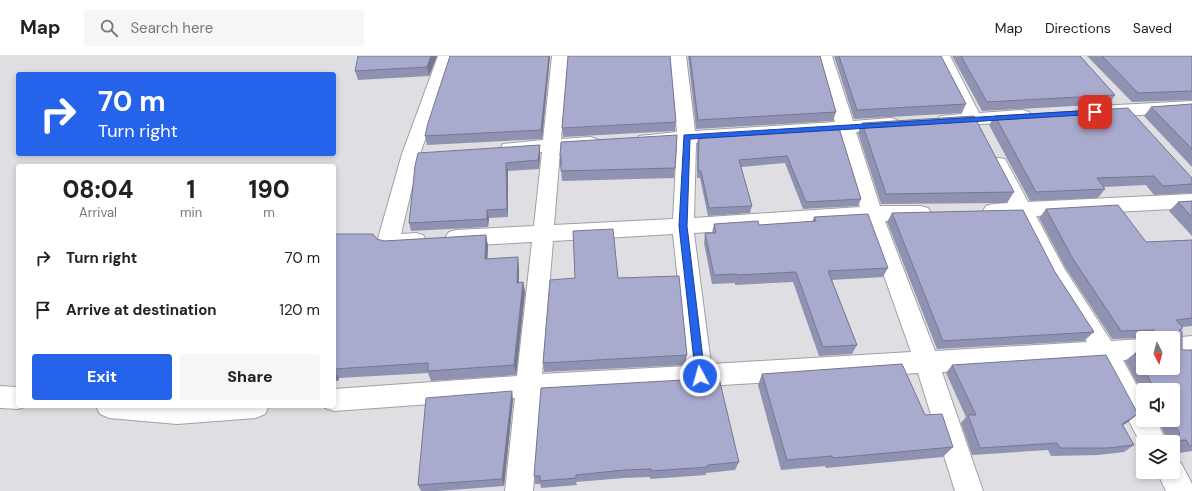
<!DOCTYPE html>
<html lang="en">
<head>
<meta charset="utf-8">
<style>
	:root { --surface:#fff; --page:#f6f6f6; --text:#222; --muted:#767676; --line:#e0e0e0; --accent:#2563eb }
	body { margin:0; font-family:"DM Sans",sans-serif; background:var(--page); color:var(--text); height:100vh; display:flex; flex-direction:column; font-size:15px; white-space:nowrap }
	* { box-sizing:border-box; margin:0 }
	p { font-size:13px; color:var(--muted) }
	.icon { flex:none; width:22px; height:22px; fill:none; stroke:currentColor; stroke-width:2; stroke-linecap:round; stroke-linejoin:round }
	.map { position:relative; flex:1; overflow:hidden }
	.side { position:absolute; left:16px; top:108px; width:320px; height:244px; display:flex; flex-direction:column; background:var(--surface); border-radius:4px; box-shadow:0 2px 6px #0003 }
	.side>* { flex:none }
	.top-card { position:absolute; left:16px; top:16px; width:320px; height:84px; border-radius:4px; box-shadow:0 2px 6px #0003; background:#2563eb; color:#fff; overflow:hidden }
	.needle { width:26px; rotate:174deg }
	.controls { position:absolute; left:1136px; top:275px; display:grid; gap:8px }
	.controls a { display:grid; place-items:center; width:44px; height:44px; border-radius:4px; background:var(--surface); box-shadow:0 2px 6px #0003; font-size:20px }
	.pin { position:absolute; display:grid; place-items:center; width:34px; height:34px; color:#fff; margin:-17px; border-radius:8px; box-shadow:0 2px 6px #0006 }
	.me { position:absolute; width:44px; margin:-22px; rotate:354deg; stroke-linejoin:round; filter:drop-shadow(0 0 3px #0008) }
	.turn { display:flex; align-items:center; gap:14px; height:84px; padding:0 16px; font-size:18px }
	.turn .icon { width:52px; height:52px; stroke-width:2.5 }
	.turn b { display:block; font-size:28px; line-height:34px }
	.eta { display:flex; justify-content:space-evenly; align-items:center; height:68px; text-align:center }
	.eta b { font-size:24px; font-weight:800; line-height:28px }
	.action { display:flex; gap:8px; margin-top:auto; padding:8px 16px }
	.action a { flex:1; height:46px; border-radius:4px; background:var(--accent); color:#fff; font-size:16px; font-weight:800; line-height:46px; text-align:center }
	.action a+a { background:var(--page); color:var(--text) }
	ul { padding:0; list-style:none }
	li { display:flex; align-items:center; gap:12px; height:52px; padding:0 16px }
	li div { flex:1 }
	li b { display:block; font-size:15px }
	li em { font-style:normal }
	header { display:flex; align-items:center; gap:24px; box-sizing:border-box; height:56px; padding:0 20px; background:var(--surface); border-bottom:1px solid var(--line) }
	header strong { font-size:19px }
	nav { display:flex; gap:22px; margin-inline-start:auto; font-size:14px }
	.search { width:280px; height:36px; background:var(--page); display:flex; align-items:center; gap:10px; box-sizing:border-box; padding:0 14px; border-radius:4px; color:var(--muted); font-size:15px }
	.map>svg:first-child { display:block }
</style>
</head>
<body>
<header>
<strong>Map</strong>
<div class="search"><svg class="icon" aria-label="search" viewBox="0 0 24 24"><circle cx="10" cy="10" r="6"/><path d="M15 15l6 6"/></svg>Search here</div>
<nav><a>Map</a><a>Directions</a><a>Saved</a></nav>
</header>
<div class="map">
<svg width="1192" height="435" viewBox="0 0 1192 435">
	<rect width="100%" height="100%" fill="#dfdfe3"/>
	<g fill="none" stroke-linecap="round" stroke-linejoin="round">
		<g stroke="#a0a0a3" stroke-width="2">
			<g id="minor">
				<path d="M438,0H454L420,98L401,178L416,177L423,179L427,185L423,191C411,195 393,196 381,192L377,186L402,98Z"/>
				<path d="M552,0H568L561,83L590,81L597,83L599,87L597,91L560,95L554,169L673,163L677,88L646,90L639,88L637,84L639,80L677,76L670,0H686L695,75L835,66L816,0H832L853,65L891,62L897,64L900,68L897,72L856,76L880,150H921L928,152L931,157L928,162L921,164L885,165L935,295L1087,286L1048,224L1016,161L993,162L986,160L983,155L986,150L993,148L1008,147L988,108L991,103L998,102L1005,103L1028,146L1192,138V152L1036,160L1064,212L1111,285L1143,283V303L1123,304L1143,341V364H1156L1167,386H1143V392L1098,306L942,316L983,435H955L918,317L541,340L533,435H505L515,342L334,355L325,352L324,350H334V333L517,320L532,186L456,190L449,188L445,182L449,176L456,174L534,170L542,96L510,98L503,96L501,92L503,88L543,84ZM838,77L860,151L694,162L696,87ZM865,166L911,296L711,308L694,177ZM673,178L687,310L542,318L553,185Z"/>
				<path d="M934,0H950L979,57L1023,54L1029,56L1032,60L1029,64L1023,66L980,68C973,70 948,70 940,68L937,64L940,60L962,58Z"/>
				<path d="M1192,45V55L1099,62L1093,60L1090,56L1093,52L1099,50Z"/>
				<path d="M1192,280V300L1173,301V282H1170Z"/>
				<path d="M0,330L18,331V350H27L18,353L0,352Z"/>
				<path d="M96,350H269L265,358L256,362L177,368L109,362L100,358Z"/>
				<path d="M1173,404L1181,407L1192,428V435H1166L1157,416H1173Z"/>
			</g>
		</g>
		<use href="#minor" fill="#fff" fill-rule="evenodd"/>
	</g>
	<g fill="#9092b1">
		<path d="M437,0L429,20L358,24L355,15Z"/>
		<path d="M550,0L542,83L427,89L425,80Z"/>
		<path d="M688,0H820L836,56L833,65L696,73Z"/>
		<path d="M834,0H941L966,48L962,57L854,63Z"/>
		<path d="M952,0H1080L1115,39L1109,48L982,55Z"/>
		<path d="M1087,0H1192V44L1132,46Z"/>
		<path d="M1192,48V111L1144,60L1151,51Z"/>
		<path d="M995,60L1192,122V137L1154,139L1146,129L1104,131L1105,133L1098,142L1030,145L989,69Z"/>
		<path d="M676,66L675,75L563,81L562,72Z"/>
		<path d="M862,67L1014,136L1007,147L881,148L858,77Z"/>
		<path d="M839,72L861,143L858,150L803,153L785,107L741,111L752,150L750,157L708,160L700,122H697V87L699,80Z"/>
		<path d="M540,98L539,113L508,115V161L489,162L488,171L411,175L409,167L415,110Z"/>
		<path d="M560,100L675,112L674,122L562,125L561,111H560Z"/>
		<path d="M1192,145V180L1169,155L1178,146Z"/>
		<path d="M1046,153L1146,186L1192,184V270L1182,271L1180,275L1182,294H1192V395L1179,397L1175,391H1173V386H1158L1166,381L1158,364H1173V334H1143V338L1125,305L1135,297L1143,312L1173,282H1144L1112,283L1065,211L1039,162Z"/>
		<path d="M892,157L1055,216L1094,276L1084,285L937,293L887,166Z"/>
		<path d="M814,161L888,212L883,221L832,224L857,289L852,298L819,300L793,226L735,229V227L712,228L704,187L705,177H712L714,168L759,169L812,166Z"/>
		<path d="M334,178L377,183L384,185L486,179L488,190L487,203L519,212V226H523L525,236L516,319L431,325L428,317L339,322L338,325H334Z"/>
		<path d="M618,222L687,299L685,309L544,316L543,307Z"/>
		<path d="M952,309L1128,366L1123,369L1134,389L1124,396L1098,399L1051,400L1048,394L972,399L961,367L966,361L946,317Z"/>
		<path d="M762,318L925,359L953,391L943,401L826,412L825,410L781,414L758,329Z"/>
		<path d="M513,344L504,430L438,435H421L418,429Z"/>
		<path d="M739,406L735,414L706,417V419L650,423V421L624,422L576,426L577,429L541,432L540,428H535L534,420Z"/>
	</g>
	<g fill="#767790">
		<path d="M431,0H437L429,20L427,11Z"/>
		<path d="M549,0H550L542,83L541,74Z"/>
		<path d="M540,89V98L539,113L538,104Z"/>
		<path d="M506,107L508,115V161L507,153Z"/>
		<path d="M487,154L489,162L488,171L487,163Z"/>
		<path d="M486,179L488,190L487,213L485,203Z"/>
		<path d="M518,201L519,212V237L517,227Z"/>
		<path d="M523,226L525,236L516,319L514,309Z"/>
		<path d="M334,314L339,322L338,325L334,319Z"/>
		<path d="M512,335L513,344L504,430L502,423Z"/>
		<path d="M1138,358L1128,366L1112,375L1122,368Z"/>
	</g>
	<g fill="#a8aace" stroke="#767790">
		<path d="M358,0H431L427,11L355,15Z"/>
		<path d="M450,0H549L541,74L425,80L428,67Z"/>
		<path d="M568,0H670L676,66L562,72Z"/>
		<path d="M690,0H820L836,56L698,64Z"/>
		<path d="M839,0H941L966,48L857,54Z"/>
		<path d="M961,0H1080L1115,39L987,46Z"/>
		<path d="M1102,0H1192V35L1138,37Z"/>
		<path d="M1192,48V93L1151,51Z"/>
		<path d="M1128,52L1192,122V128L1163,130L1154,120L1097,122L1105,133L1036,136L995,60Z"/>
		<path d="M974,60L1014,136L886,138L862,67Z"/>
		<path d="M839,72L861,143L806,146L787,100L739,104L752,150L709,152L701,115H698L699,80Z"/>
		<path d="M677,79L675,112L561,115V100H560L561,86Z"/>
		<path d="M540,89L538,104L506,107L507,153L487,154V163L409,167L415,110L418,97Z"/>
		<path d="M1192,145V161L1178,146Z"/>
		<path d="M1118,149L1146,186L1192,184V262L1176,264L1183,272L1179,274L1182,275V294H1192V390H1190L1186,384L1170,385L1167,380H1178L1180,378L1172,364H1173V334H1155V333L1143,312H1173V282H1154V274L1121,275L1073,203L1046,153Z"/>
		<path d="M1023,154L1055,216L1094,276L943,285L892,157Z"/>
		<path d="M868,158L888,212L828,215L857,289L823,291L796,216L738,219L737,218L714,219L705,177H716L714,168L758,165L759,169L816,165L814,161Z"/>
		<path d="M613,173L618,222L679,220L687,299L543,307L550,224L575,222L573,175Z"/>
		<path d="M334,178H373L377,183L384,185L486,179L485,203L518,201L517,227L523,226L514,309L428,315V307L334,313Z"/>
		<path d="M1135,297H1143V312Z"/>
		<path d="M1106,299L1138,358L1122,368L1134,389L1108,392H1060L1057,387L980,392L968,359H976L952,309Z"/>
		<path d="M902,308L925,359L942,358L953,391L833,402L832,400L787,404L762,318Z"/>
		<path d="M719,322L739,406L708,409V411L651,415V413L624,414L576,419V422L540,425V420H534L541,332Z"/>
		<path d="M512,335L502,423L418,429L426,342Z"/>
	</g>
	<path fill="#2563eb" stroke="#184099" d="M1095,54H1098V58L690,83L687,170L705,320L703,323L700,324L696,323L679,170L684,79Z"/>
</svg>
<div class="controls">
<a><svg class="needle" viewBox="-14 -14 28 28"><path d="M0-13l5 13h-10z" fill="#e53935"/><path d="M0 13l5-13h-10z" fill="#767676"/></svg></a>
<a><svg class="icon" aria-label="sound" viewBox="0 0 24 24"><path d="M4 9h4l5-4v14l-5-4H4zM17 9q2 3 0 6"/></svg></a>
<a><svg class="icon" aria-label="layers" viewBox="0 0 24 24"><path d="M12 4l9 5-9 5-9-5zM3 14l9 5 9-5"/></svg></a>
</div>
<div class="pin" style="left:1095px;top:56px;background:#d93025"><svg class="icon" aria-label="arrive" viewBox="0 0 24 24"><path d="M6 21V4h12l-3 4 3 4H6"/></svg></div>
<svg class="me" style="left:700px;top:320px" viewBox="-20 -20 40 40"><circle r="17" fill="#2563eb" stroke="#fff" stroke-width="3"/><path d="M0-11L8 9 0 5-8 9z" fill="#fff"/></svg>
<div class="top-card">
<div class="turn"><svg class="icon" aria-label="right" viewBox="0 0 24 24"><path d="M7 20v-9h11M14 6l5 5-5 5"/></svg><div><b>70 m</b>Turn right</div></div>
</div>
<section class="side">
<div class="eta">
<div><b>08:04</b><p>Arrival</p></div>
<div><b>1</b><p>min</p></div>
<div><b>190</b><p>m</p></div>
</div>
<ul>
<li><svg class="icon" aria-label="right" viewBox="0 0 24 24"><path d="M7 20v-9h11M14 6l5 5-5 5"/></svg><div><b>Turn right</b></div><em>70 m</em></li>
<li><svg class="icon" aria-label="arrive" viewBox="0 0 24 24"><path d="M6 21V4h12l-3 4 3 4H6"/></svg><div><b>Arrive at destination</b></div><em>120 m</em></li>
</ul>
<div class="action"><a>Exit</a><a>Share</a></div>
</section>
</div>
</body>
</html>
